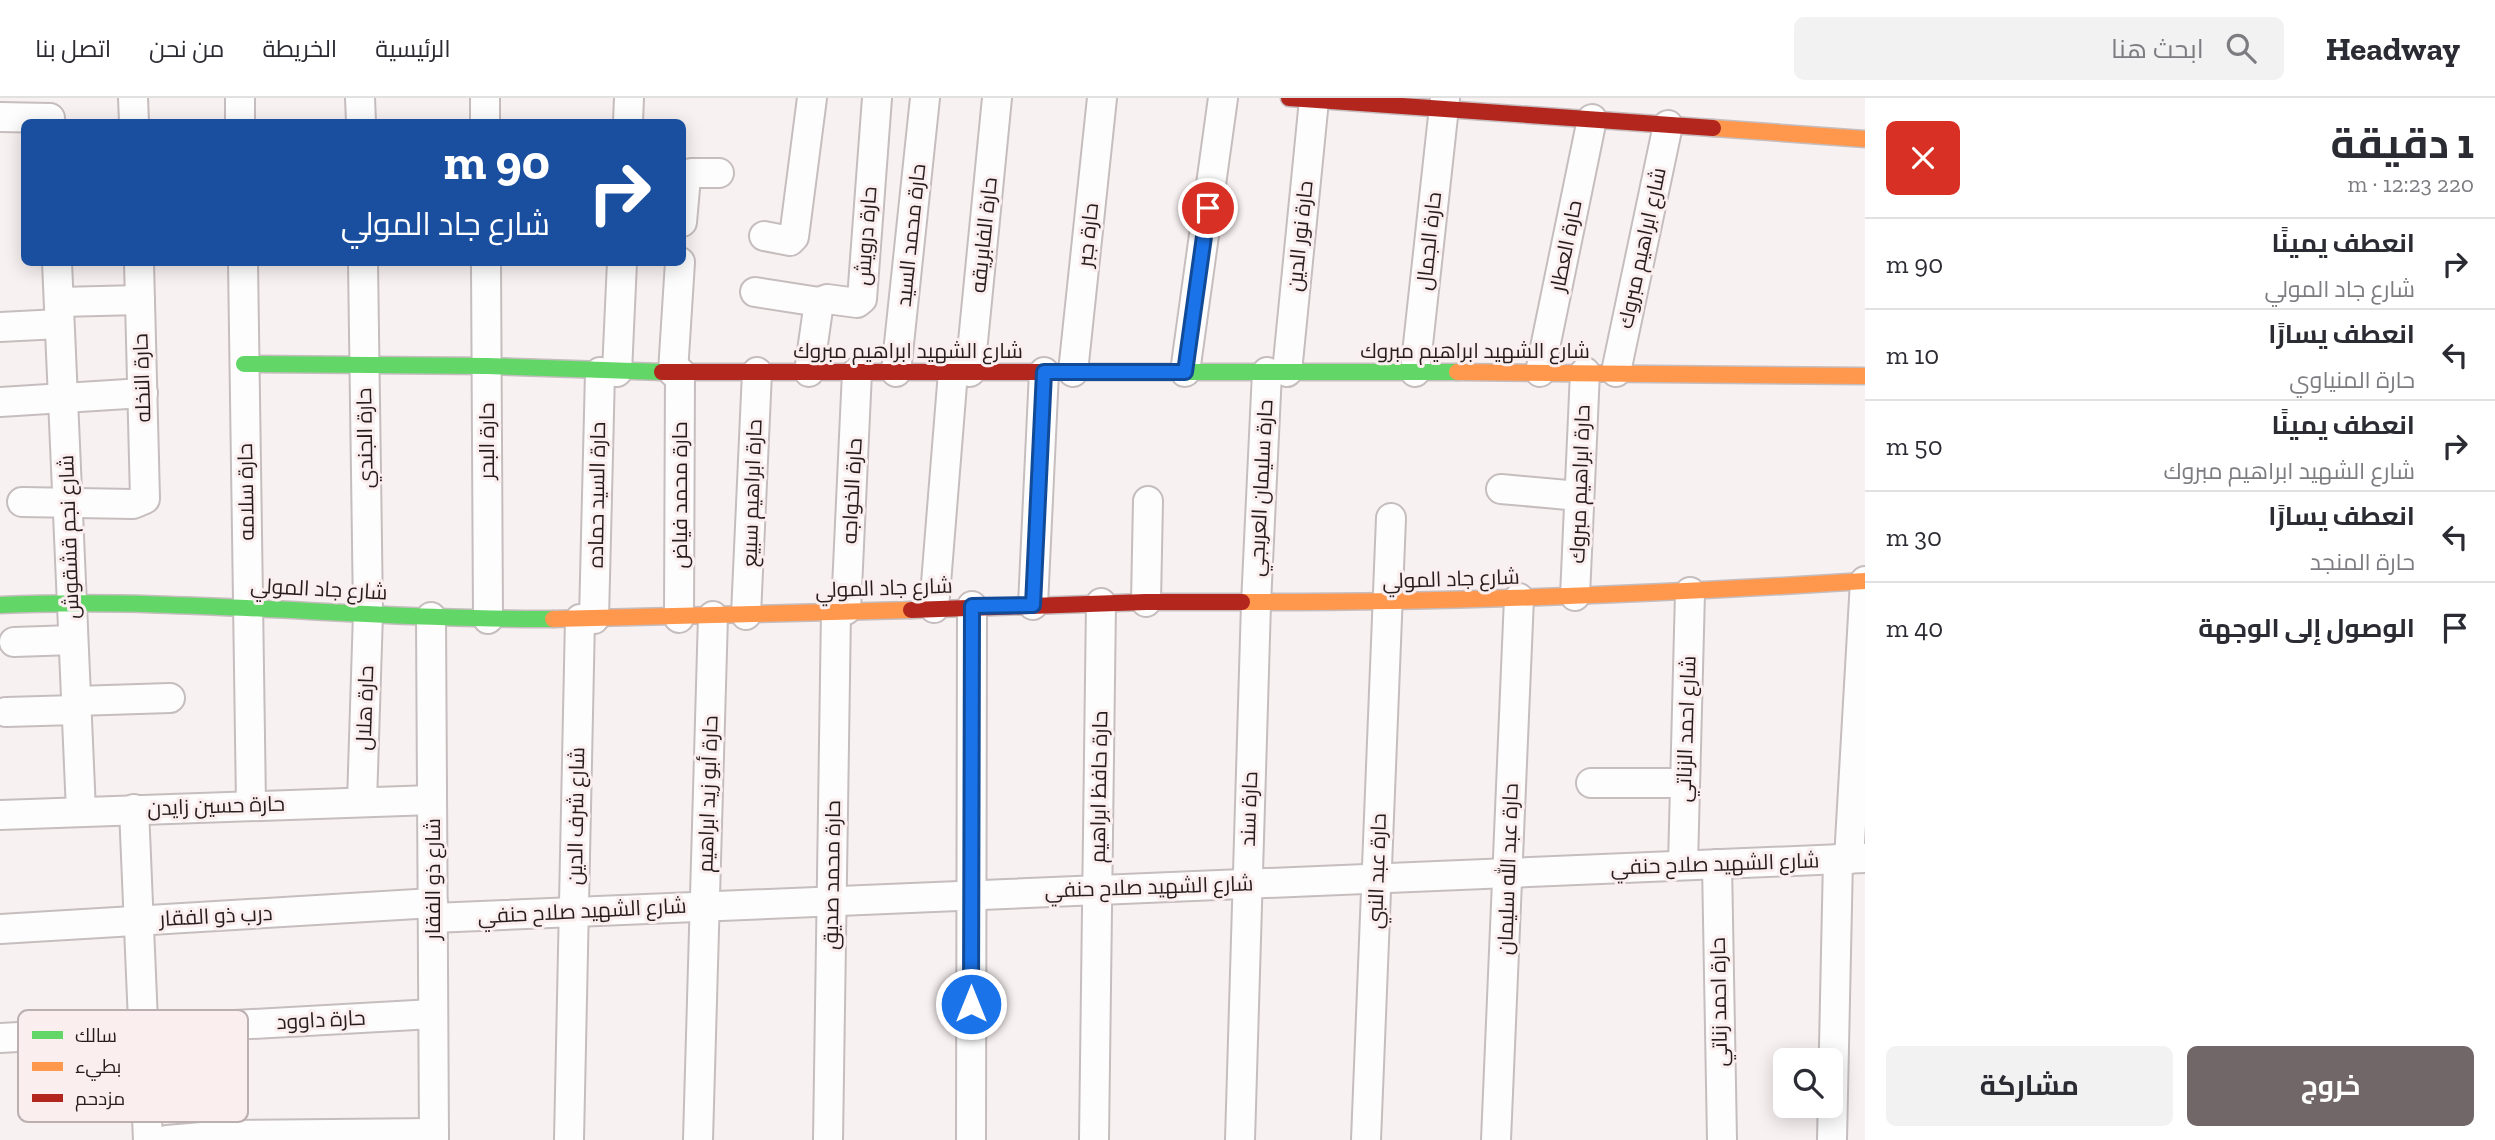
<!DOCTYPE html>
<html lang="ar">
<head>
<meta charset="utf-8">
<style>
	:root { --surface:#fff; --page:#f2f2f3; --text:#2b2b33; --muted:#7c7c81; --line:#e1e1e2; --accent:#716768 }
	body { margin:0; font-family:"Zilla Slab",Cairo,serif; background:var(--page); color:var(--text); direction:rtl; height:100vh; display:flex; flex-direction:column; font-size:26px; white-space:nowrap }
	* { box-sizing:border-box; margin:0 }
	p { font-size:23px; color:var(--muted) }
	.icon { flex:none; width:38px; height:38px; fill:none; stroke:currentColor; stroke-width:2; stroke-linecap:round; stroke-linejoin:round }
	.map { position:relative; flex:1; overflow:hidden; direction:ltr }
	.drawer { display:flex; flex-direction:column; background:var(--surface); width:630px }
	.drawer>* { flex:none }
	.banner { position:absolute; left:21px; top:21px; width:665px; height:147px; border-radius:10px; box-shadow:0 4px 18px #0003; direction:rtl; background:#1a4fa0; color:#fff; overflow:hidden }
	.controls { position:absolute; left:1773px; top:950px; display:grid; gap:14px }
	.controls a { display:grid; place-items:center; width:70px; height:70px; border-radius:10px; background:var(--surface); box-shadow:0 4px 18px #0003; font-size:35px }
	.pin { position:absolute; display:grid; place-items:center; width:60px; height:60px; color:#fff; margin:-30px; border:4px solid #fff; border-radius:50%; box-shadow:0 2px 7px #0007 }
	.me { position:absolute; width:77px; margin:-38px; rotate:0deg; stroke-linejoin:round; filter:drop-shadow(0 0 5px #0008) }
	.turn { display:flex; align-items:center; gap:24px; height:147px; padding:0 21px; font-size:32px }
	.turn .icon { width:91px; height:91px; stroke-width:2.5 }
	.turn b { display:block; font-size:49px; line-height:60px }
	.round { display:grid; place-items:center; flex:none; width:74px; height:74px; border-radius:10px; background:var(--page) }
	.headline { display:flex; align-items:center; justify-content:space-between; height:119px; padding:0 21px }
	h1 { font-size:42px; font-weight:700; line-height:52px }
	.cta { display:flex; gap:14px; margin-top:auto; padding:14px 21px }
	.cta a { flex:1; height:80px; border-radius:10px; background:var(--accent); color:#fff; font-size:28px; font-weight:700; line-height:80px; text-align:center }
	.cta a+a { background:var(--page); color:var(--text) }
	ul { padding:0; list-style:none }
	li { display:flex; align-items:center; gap:21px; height:91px; padding:0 21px; border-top:2px solid var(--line) }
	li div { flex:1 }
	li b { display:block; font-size:26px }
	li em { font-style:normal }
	header { display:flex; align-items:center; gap:42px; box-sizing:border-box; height:98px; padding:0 35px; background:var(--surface); border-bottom:2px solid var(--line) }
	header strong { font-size:33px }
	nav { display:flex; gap:38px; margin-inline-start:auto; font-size:24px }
	.search { width:490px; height:63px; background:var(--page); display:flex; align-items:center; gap:18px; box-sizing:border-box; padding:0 24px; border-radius:10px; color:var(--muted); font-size:26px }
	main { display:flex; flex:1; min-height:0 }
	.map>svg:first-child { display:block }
</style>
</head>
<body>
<header>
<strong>Headway</strong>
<div class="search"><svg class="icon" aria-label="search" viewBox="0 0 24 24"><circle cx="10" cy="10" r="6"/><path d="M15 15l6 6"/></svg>ابحث هنا</div>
<nav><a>الرئيسية</a><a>الخريطة</a><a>من نحن</a><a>اتصل بنا</a></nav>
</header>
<main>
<section class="drawer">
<div class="headline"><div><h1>1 دقيقة</h1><p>220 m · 12:23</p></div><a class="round" style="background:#d93025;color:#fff"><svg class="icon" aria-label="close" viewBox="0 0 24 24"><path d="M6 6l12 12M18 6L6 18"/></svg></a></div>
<ul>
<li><svg class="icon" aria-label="right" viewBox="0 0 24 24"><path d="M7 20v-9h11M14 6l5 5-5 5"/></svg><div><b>انعطف يمينًا</b><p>شارع جاد المولي</p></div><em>90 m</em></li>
<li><svg class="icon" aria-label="left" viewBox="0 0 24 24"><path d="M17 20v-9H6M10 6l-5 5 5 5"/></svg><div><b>انعطف يسارًا</b><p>حارة المنياوي</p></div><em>10 m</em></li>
<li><svg class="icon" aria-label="right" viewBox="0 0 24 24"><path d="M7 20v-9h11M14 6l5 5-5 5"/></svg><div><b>انعطف يمينًا</b><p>شارع الشهيد ابراهيم مبروك</p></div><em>50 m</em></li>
<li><svg class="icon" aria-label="left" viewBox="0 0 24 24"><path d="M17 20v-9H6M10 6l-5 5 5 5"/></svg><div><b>انعطف يسارًا</b><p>حارة المنجد</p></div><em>30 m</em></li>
<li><svg class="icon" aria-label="arrive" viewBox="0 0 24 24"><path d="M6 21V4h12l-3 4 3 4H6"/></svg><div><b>الوصول إلى الوجهة</b></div><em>40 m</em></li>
</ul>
<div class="cta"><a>خروج</a><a>مشاركة</a></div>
</section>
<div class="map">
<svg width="1865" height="1042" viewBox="0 0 1865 1042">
	<rect width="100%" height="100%" fill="#f8f1f2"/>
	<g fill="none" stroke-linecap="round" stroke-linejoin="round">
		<g stroke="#c6bdbe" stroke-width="32">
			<g id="street">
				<path d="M133,0L134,24"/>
				<path d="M240,0V24"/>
				<path d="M360,0L361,24"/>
				<path d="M485,0V24"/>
				<path d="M0,19L50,20"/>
				<path d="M628,24L629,0"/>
				<path d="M682,124L686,79L691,75H719"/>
				<path d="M764,138L790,143L794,139L812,0"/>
				<path d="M57,164L81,713"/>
				<path d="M243,164L251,707"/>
				<path d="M486,164L488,521"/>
				<path d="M755,194L819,204"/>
				<path d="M59,204L140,202"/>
				<path d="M0,229L59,226"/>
				<path d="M617,274L622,164"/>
				<path d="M673,274L680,164"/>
				<path d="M809,274L819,204L827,201L857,205L862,201L877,0"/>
				<path d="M896,274L925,0"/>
				<path d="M970,274L997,0"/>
				<path d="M1073,274L1102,0"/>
				<path d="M1185,274L1223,0"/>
				<path d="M1287,274L1314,2"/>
				<path d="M1415,274L1445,0"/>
				<path d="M1540,274L1592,21"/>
				<path d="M1616,274L1668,27"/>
				<path d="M0,304L143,295"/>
				<path d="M1501,391L1579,398"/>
				<path d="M22,404L133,406L145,401L139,164"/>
				<path d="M1575,498L1585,274"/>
				<path d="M1146,504L1148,403"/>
				<path d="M1033,507L1044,274"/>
				<path d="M934,510L953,274"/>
				<path d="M846,512L857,274"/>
				<path d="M746,517L757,274"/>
				<path d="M431,519L434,1042"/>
				<path d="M679,520L680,274"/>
				<path d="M594,521L600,274"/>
				<path d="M14,544L73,542"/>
				<path d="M76,603L170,600"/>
				<path d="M6,614L76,612"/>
				<path d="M1591,685H1685"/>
				<path d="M362,704L368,515L363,164"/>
				<path d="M134,711L148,1042"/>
				<path d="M0,717L432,702"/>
				<path d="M1849,761L1865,483"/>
				<path d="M1717,766L1722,1042"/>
				<path d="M1683,767L1690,494"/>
				<path d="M433,820L1865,760"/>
				<path d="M0,831L433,805"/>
				<path d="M0,940L433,916"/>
				<path d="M167,1042L226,1037L434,1035"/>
				<path d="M569,1042L580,521"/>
				<path d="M698,1042L713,518"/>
				<path d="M828,1042L836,513"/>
				<path d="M971,1042L972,508"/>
				<path d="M1094,1042L1101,505"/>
				<path d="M1240,1042L1256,506L1267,274"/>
				<path d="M1366,1042L1391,420"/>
				<path d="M1496,1042L1519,500"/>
				<path d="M1832,1042L1838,761"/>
			</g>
		</g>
		<g stroke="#c6bdbe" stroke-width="19">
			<g id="fast">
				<path d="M244,266L487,268L662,274"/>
				<path d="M1063,274H1457"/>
				<path d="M0,507C185,499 369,522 553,521"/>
			</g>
		</g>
		<g stroke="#c6bdbe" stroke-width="19">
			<g id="slow">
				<path d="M1713,30L1865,41"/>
				<path d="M1457,274L1865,278"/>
				<path d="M1242,504C1450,505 1657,496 1865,483"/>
				<path d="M553,521L911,512"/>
			</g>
		</g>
		<g stroke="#c6bdbe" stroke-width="19">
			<g id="jam">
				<path d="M1289,0L1713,30"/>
				<path d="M662,274H1063"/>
				<path d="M911,512L1146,504H1242"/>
			</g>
		</g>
		<use href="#street" stroke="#fefdfd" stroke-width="28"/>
		<use href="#fast" stroke="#63d668" stroke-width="16"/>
		<use href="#slow" stroke="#ff974d" stroke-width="16"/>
		<use href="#jam" stroke="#b3261e" stroke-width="16"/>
	</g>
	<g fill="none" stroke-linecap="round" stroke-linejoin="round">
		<g stroke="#114b97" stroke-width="18">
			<path id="route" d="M971,906L972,508L1033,507L1044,274H1185L1208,110"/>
		</g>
		<use href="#route" stroke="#1a73e8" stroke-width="12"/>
	</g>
	<g text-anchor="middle" stroke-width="6" stroke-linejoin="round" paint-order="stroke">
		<g font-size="21" fill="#281d1d" stroke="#fbeeef">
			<text transform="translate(911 137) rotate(-84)" y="7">حارة محمد السيد</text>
			<text transform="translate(984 137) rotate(-84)" y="7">حارة الفابريقه</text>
			<text transform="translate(1088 137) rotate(-84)" y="7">حارة جبر</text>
			<text transform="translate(866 138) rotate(-86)" y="7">حارة درويش</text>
			<text transform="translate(1300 138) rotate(-84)" y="7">حارة نور الدين</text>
			<text transform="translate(1429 143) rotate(-84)" y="7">حارة الجمال</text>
			<text transform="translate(1566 148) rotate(-79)" y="7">حارة العطار</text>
			<text transform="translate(1642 150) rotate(-78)" y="7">شارع ابراهيم مبروك</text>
			<text x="908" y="260">شارع الشهيد ابراهيم مبروك</text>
			<text x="1475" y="260">شارع الشهيد ابراهيم مبروك</text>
			<text transform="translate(142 280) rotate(-92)" y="7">حارة النخله</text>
			<text transform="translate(365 340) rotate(-91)" y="7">حارة الجندي</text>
			<text transform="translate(487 343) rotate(-90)" y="7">حارة البحر</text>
			<text transform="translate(1580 386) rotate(-88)" y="7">حارة ابراهيم مبروك</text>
			<text transform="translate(1261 390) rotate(-87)" y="7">حارة سليمان العربجي</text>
			<text transform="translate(852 393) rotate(-87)" y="7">حارة الخواجه</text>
			<text transform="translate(246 394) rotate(-91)" y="7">حارة سلامه</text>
			<text transform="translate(752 395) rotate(-88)" y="7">حارة ابراهيم سبيع</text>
			<text transform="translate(597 397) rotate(-89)" y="7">حارة السيد حماده</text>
			<text transform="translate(680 397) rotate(-90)" y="7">حارة محمد فياض</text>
			<text transform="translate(69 439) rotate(-92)" y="7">شارع نجم قشقوش</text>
			<text transform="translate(1451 481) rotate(-2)" y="7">شارع جاد المولي</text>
			<text transform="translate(884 490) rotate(-2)" y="7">شارع جاد المولي</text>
			<text transform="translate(319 491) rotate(3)" y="7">شارع جاد المولي</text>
			<text transform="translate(365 610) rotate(-88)" y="7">حارة هلال</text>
			<text transform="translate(1686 631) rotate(-88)" y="7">شارع احمد الزناتي</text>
			<text transform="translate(1099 689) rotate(-89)" y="7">حارة حافظ ابراهيم</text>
			<text transform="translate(708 696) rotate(-88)" y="7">حارة أبو زيد ابراهيم</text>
			<text transform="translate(216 708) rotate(-2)" y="7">حارة حسين زايدن</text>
			<text transform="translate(1249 711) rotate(-88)" y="7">حارة سند</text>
			<text transform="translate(576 718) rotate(-89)" y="7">شارع شرف الدين</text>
			<text transform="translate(1715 766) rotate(-2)" y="7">شارع الشهيد صلاح حنفي</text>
			<text transform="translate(1508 771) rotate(-88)" y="7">حارة عبد الله سليمان</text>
			<text transform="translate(1377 773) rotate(-88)" y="7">حارة عبد النبي</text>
			<text transform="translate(832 777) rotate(-89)" y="7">حارة محمد صديق</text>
			<text transform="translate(433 781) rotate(-90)" y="7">شارع ذو الفقار</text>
			<text transform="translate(1149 789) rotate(-2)" y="7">شارع الشهيد صلاح حنفي</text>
			<text transform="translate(582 813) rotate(-3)" y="7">شارع الشهيد صلاح حنفي</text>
			<text transform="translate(216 818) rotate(-3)" y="7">درب ذو الفقار</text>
			<text transform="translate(1719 904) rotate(-91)" y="7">حارة احمد زناتي</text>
			<text transform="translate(321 922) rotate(-3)" y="7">حارة داوود</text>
		</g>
	</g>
	<rect x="18" y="912" width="230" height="112" rx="10" fill="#fbeeef" stroke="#bcafb0" stroke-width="2"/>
	<rect x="32" y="933" width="31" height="8" fill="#63d668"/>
	<rect x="32" y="964" width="31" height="9" fill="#ff974d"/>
	<rect x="32" y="996" width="31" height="8" fill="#b3261e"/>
	<g font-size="19" fill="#281d1d">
		<text x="75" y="944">سالك</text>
		<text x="75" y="975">بطيء</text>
		<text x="75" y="1007">مزدحم</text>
	</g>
</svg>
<div class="controls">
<a><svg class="icon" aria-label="search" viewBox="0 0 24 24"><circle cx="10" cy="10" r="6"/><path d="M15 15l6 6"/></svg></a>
</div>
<div class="pin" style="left:1208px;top:110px;background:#d93025"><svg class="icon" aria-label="arrive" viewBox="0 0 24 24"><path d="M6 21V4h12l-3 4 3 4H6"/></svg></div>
<svg class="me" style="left:971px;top:906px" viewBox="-20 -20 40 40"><circle r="17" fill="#1a73e8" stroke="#fff" stroke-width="3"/><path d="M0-11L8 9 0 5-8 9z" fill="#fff"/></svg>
<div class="banner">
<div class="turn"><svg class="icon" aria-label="right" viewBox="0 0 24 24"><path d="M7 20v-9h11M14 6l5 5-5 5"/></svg><div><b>90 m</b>شارع جاد المولي</div></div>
</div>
</div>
</main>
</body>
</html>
